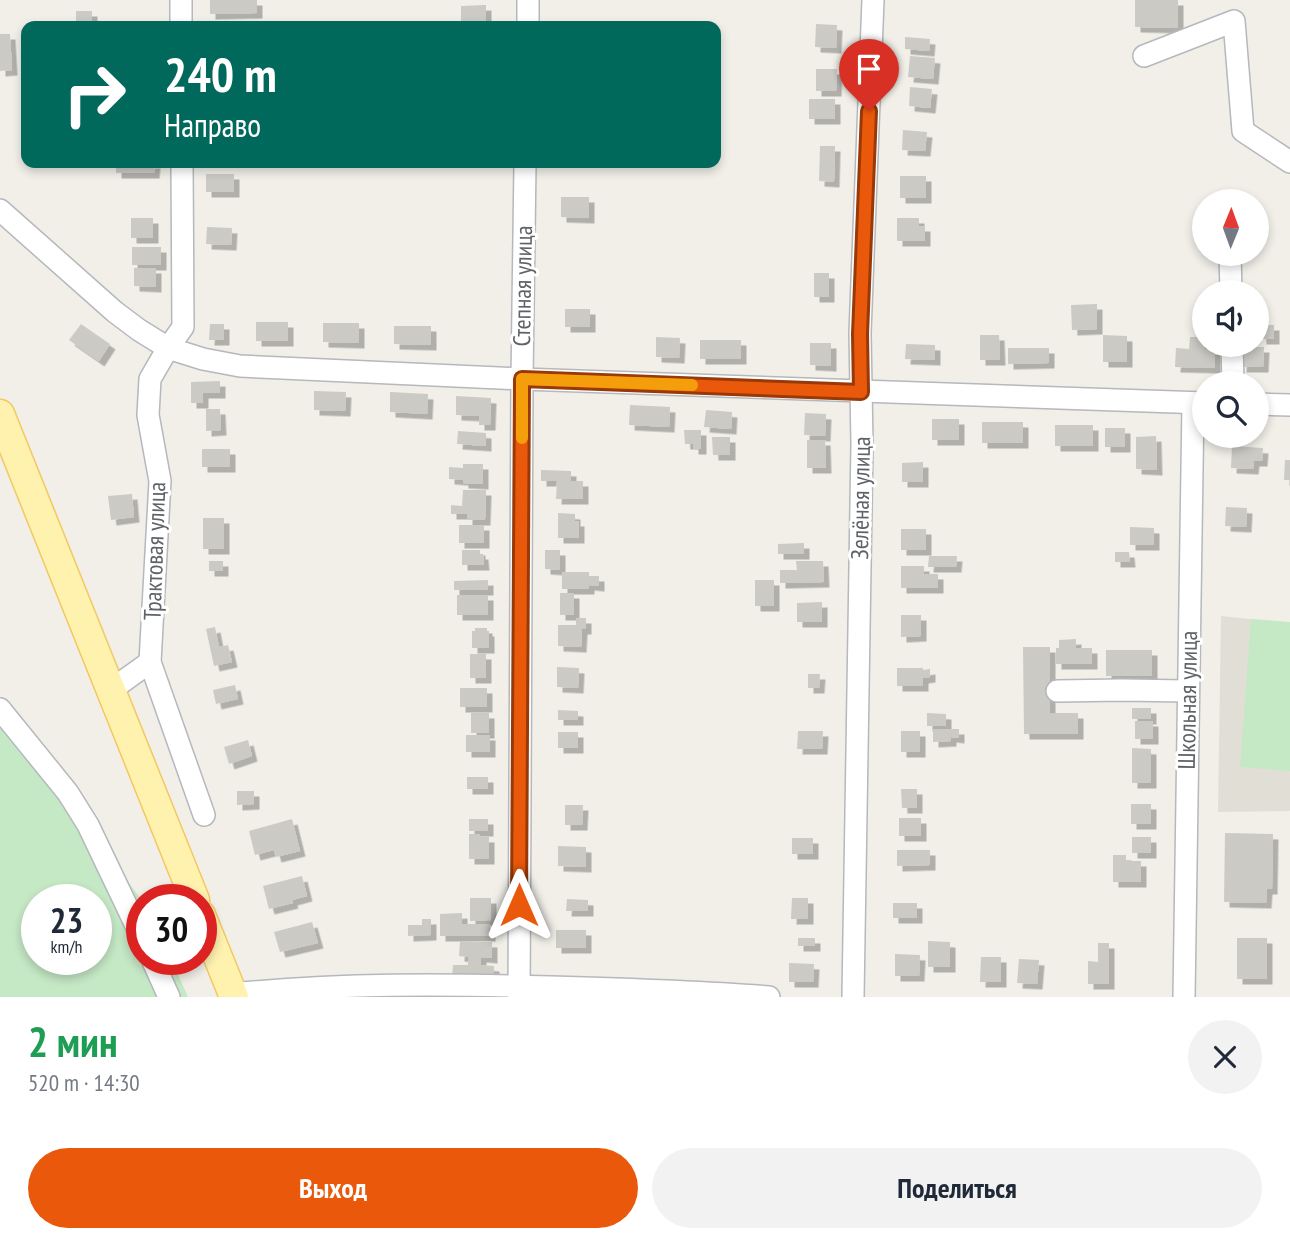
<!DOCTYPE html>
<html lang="ru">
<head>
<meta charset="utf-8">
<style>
	:root { --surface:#fff; --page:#f2f2f3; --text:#1f2937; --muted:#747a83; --accent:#ea580c }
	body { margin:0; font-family:"PT Sans Narrow",sans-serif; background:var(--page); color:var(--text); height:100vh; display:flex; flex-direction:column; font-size:26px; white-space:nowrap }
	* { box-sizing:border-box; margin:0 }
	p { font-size:23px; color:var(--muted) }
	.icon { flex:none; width:38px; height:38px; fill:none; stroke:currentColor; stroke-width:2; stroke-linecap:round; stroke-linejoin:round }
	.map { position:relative; height:997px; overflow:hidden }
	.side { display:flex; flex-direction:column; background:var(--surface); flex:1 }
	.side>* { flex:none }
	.hud { position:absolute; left:21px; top:21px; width:700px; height:147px; border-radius:14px; box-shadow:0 4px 10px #0003; background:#00695c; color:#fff; overflow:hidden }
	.needle { width:46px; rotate:1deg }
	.controls { position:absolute; left:1192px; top:189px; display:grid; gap:14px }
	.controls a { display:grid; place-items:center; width:77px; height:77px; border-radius:50%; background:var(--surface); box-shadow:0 4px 10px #0003; font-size:35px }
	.speed { position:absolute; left:21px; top:884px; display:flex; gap:14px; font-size:35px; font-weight:700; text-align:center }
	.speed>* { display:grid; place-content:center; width:91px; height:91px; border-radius:50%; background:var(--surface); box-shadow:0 4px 10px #0003; line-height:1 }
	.speed small { font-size:18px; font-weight:400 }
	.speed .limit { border:10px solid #d22; background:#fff; color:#111 }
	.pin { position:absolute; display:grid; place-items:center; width:60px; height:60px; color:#fff; margin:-72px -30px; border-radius:50% 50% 50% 0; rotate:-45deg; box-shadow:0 0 7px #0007 }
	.pin .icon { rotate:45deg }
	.me { position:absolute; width:77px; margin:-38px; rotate:0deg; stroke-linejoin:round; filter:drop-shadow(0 0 5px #0008) }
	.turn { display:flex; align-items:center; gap:24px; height:147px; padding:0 28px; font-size:32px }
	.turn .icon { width:91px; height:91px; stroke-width:2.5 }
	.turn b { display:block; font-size:49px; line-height:60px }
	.round { display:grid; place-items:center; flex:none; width:74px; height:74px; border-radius:37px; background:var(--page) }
	.summary { display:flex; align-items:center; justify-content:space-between; height:119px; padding:0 28px }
	h1 { font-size:42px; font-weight:700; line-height:52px; color:#1e9e55 }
	.cta { display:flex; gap:14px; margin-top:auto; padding:14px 28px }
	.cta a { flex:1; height:80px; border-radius:42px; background:var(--accent); color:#fff; font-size:28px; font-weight:700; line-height:80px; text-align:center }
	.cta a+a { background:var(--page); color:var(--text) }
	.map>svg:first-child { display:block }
</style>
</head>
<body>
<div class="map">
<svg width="1290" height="997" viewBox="0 0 1290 997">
	<defs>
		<filter id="shadow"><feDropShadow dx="5.5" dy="5.5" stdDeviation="0" flood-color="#0004"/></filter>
	</defs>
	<rect width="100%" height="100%" fill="#f1efe8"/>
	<path fill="#e1ded6" d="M1221,616L1290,623V811L1218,812Z"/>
	<g fill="#c5e8c5" fill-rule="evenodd">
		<path d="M1251,619L1290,622V771L1240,767Z"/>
		<path d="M0,719L142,900V959H171L188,997H0ZM37,900H96V959H37Z"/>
	</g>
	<g fill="#cccac5" filter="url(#shadow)">
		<path d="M210,0H257V13L210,14Z"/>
		<path d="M1135,0H1178V28L1135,27Z"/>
		<path d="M486,5V23H461V6Z"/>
		<rect x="76" y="11" width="16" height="15"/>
		<path d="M816,24L837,25L836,48L815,47Z"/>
		<path d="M0,34H10L12,70L0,71Z"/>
		<path d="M905,37L930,39L929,51L905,49Z"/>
		<path d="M910,56L935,58L933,79L908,77Z"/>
		<path d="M816,69H837L836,91H816Z"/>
		<path d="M910,87L932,89L930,108L909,106Z"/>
		<rect x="809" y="99" width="26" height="20"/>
		<path d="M903,130L927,132L925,151L902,150Z"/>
		<path d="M820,146H835L834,182L819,181Z"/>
		<path d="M116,163H155L154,173H116Z"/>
		<rect x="206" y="174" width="28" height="18"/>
		<rect x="900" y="176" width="26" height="22"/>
		<path d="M561,197H589V218L561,217Z"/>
		<rect x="131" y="218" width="22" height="20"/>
		<path d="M897,218H919V226H925V241H897Z"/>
		<path d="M207,227L232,228L231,245L206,244Z"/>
		<rect x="132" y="247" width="29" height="18"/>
		<path d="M134,268H156V287L134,286Z"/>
		<rect x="814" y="273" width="15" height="24"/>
		<path d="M1097,304V329L1072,330L1071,305Z"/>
		<rect x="565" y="309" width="25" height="18"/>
		<rect x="256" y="322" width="32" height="19"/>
		<path d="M323,323H359V343L323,342Z"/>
		<path d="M81,324L110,344L99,361L69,340Z"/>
		<path d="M210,324H224V340H209Z"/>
		<path d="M1260,325H1274V339H1261Z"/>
		<path d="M394,326H431V345L394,344Z"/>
		<path d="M980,335H999L1000,360H980Z"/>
		<path d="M1103,335L1127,336V362H1103Z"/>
		<path d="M656,337L680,338L679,358L656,357Z"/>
		<path d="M1190,337H1204L1205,349H1215V368L1175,367L1176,348L1189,349Z"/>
		<rect x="700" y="340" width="41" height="19"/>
		<path d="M810,343H831V366L810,365Z"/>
		<path d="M906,344L935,345V360L905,359Z"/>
		<path d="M1242,347H1264L1263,367H1241Z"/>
		<path d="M1008,348H1049V363L1008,364Z"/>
		<path d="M220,381V393H203V403H191V382Z"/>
		<path d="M314,391L346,392L345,411L314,410Z"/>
		<path d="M390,392L428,394L427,414L390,412Z"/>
		<path d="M456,396L491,398L490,425H479V416L456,415Z"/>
		<path d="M630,405L670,407L669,427L629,425Z"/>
		<path d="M206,409H220L221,430L206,431Z"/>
		<path d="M706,410L732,412L731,429L704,427Z"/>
		<path d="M805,413L826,414L825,436L804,435Z"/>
		<rect x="932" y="419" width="27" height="21"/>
		<rect x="982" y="422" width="41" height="21"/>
		<rect x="1055" y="425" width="38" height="21"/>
		<rect x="1105" y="428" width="20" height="19"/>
		<path d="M684,430H701V449H693V444H685Z"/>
		<path d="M458,431L486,433V446L457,444Z"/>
		<path d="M1156,436L1157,470L1136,469V437Z"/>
		<path d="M712,437H730V455H713Z"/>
		<path d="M807,440H825L826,468H807Z"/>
		<path d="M1232,446L1263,448L1262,461H1254L1253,469L1231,468Z"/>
		<rect x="202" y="449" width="28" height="18"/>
		<path d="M1285,460H1290V480H1284Z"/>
		<path d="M923,462V482H902V463Z"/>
		<path d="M463,464H483V484L463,483V480L449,479V467L463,468Z"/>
		<path d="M541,470L571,471V481H583V499H556L557,481H541Z"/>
		<path d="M463,490H486L485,520H467V514H451V505L462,506Z"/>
		<path d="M132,494L134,517L111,520L108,496Z"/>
		<path d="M1226,507L1247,508L1246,527L1225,526Z"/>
		<path d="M558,513L575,514V521H579V538H558Z"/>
		<rect x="203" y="518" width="21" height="31"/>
		<rect x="459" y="525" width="25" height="18"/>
		<path d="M1130,527L1154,528V545H1130Z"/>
		<rect x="901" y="529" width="25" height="21"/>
		<path d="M804,543V554H778V544Z"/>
		<path d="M462,550H480V554H483L484,565H462Z"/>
		<path d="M545,550H560V570L545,569Z"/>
		<path d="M1115,552H1129L1130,562H1115Z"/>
		<path d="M929,556H957L956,567H928Z"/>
		<rect x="209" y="561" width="14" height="10"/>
		<path d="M796,561H823L824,582L780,583V570H797Z"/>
		<path d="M901,566H924V574H938V588H901Z"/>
		<path d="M562,572H589V576H599V586L589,585V589H562Z"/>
		<path d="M488,580V590H454V581Z"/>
		<rect x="755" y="580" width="19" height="26"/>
		<rect x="560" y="593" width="14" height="22"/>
		<rect x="457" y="595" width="31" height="20"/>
		<path d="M822,602V622H797V603Z"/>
		<path d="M901,615H921V636L901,637Z"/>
		<path d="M576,618H586V629H582L581,647L558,646V625H576Z"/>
		<path d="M215,627L219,647L228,645L232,662L214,666L206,629Z"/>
		<path d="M475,628H487V631H489V648H472V631H475Z"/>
		<path d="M1076,639V648H1092V664H1056V648H1059V640Z"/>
		<path d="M1023,647H1050V713H1078V734H1024Z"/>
		<rect x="1106" y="650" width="46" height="26"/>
		<rect x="470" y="654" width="16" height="24"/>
		<path d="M557,667L579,668L578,688L557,687Z"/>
		<path d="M897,668H923V670L930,669V677L923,678V686H897Z"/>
		<path d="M808,674H820L819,688H808Z"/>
		<path d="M235,685L238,699L216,704L213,690Z"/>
		<rect x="460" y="688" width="27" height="19"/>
		<rect x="1132" y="708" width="19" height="11"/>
		<path d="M558,710L578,711V720H558Z"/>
		<rect x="471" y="713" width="18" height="20"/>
		<path d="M927,713L946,714V726H927Z"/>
		<rect x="1135" y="721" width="18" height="18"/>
		<path d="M933,729H959V738L951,737V741L933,742Z"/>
		<path d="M798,731H823L822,749H797Z"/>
		<rect x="901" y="731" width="19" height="21"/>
		<rect x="558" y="732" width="20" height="16"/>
		<rect x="466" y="735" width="24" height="17"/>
		<path d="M248,740L252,756L229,764L224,747Z"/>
		<path d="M1132,748L1151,749V783H1132Z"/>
		<rect x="467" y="777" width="21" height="12"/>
		<path d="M901,789H917V808H902Z"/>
		<path d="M237,791H254V804L237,805Z"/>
		<rect x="1131" y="804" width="20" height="20"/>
		<path d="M565,805H583L582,825H565Z"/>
		<rect x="899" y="818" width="22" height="18"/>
		<path d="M292,819L300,851L276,857L274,850L255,855L249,831Z"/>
		<rect x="469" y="819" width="19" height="12"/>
		<path d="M1225,833L1273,834L1272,889H1267L1266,903L1224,902Z"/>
		<path d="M469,834H480V837H489V859H469Z"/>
		<rect x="1132" y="837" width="19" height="16"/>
		<rect x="792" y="838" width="21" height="16"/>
		<path d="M558,846L586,847V867L558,866Z"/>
		<path d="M897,850H930V865L897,866Z"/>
		<path d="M1113,855H1126V861H1141V882H1113Z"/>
		<path d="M302,876L307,896L292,900L293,903L269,909L263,886Z"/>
		<path d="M470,898H491V920L470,921Z"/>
		<path d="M792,898H808V919H791Z"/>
		<path d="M567,899L588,900V911H566Z"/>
		<rect x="893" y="903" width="24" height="15"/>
		<path d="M462,913V924H490V936H440V914Z"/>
		<path d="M422,919H431V935L408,936V925H422Z"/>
		<path d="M312,922L318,943L280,952L274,932Z"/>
		<rect x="556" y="930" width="30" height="18"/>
		<rect x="798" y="938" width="17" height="8"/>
		<rect x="1237" y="938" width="30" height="41"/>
		<path d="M460,941L492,942V958L481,957V965L494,966V980L452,979L453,965H468V957L459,956Z"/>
		<path d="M928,941L950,942V967H928Z"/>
		<path d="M1098,943H1109V984H1088V961L1098,962Z"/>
		<path d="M895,954L920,955L919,976H895Z"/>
		<path d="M981,957H1001V982H980Z"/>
		<path d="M1019,959L1039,960L1037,984L1017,983Z"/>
		<path d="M789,963L814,964L813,982H789Z"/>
	</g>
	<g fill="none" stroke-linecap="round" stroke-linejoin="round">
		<g stroke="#b5b8bc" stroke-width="24">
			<g id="minor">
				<path d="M181,0V26"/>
				<path d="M528,26V0"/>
				<path d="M1144,56L1234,21L1243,131L1290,162"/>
				<path d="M182,163L183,327L168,348L150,379L148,415L160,481L150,662L204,815"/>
				<path d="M0,210L115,312L139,330L168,348L203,359L240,366L522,379L1204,403"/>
				<path d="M1230,254L1231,292"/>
				<path d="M1232,345L1233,383"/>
				<path d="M1256,404L1290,405"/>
				<path d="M111,690L150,662"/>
				<path d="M1057,691L1122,690L1187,691"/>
				<path d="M0,709L68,793L88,825L142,938"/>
				<path d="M152,959L169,997"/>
				<path d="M233,994C339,983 445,984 551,987C624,989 696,991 769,997"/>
				<path d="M519,997L522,379L525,163"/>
				<path d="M853,997L862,444L860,333L873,0"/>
				<path d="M1184,997L1193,403"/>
			</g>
		</g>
		<g stroke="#f2c960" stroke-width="31">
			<g id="major">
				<path d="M0,414L195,900"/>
				<path d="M201,915L234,997"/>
			</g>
		</g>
		<use href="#minor" stroke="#fff" stroke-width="21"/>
		<use href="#major" stroke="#fff2af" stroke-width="28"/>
	</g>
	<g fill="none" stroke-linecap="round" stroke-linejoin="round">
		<g stroke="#983908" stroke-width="18">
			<path id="route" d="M519,905L522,379L861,392L860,334L869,111"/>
		</g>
		<use href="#route" stroke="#ea580c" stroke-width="12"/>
		<path stroke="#f59e0b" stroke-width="12" d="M522,438V379L692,385"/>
	</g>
	<g text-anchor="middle" stroke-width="6" stroke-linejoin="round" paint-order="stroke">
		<g font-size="24" fill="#5f6368" stroke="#fff">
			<text transform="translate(523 286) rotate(-89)" y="8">Степная улица</text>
			<text transform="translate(861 498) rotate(-89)" y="8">Зелёная улица</text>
			<text transform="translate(155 551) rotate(-88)" y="8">Трактовая улица</text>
			<text transform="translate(1188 700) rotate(-89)" y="8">Школьная улица</text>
		</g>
	</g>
</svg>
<div class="controls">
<a><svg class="needle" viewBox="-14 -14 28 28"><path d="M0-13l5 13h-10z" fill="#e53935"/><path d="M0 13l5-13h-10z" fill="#747a83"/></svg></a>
<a><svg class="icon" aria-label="sound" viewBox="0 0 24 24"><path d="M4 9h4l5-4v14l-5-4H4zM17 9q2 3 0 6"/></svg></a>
<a><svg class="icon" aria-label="search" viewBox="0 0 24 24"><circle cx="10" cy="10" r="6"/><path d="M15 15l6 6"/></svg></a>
</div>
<div class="speed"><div>23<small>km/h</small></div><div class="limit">30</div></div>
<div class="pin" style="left:869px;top:111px;background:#d93025"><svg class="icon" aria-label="arrive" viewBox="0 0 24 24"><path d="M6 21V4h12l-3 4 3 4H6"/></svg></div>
<svg class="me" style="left:519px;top:905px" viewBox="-20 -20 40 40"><path d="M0-17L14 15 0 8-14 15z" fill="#ea580c" stroke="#fff" stroke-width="4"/></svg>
<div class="hud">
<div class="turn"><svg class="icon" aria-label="right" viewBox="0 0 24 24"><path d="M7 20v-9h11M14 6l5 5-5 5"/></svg><div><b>240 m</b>Направо</div></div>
</div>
</div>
<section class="side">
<div class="summary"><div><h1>2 мин</h1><p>520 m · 14:30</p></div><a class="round"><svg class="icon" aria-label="close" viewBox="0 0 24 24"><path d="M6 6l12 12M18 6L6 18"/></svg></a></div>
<div class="cta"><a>Выход</a><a>Поделиться</a></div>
</section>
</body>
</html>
